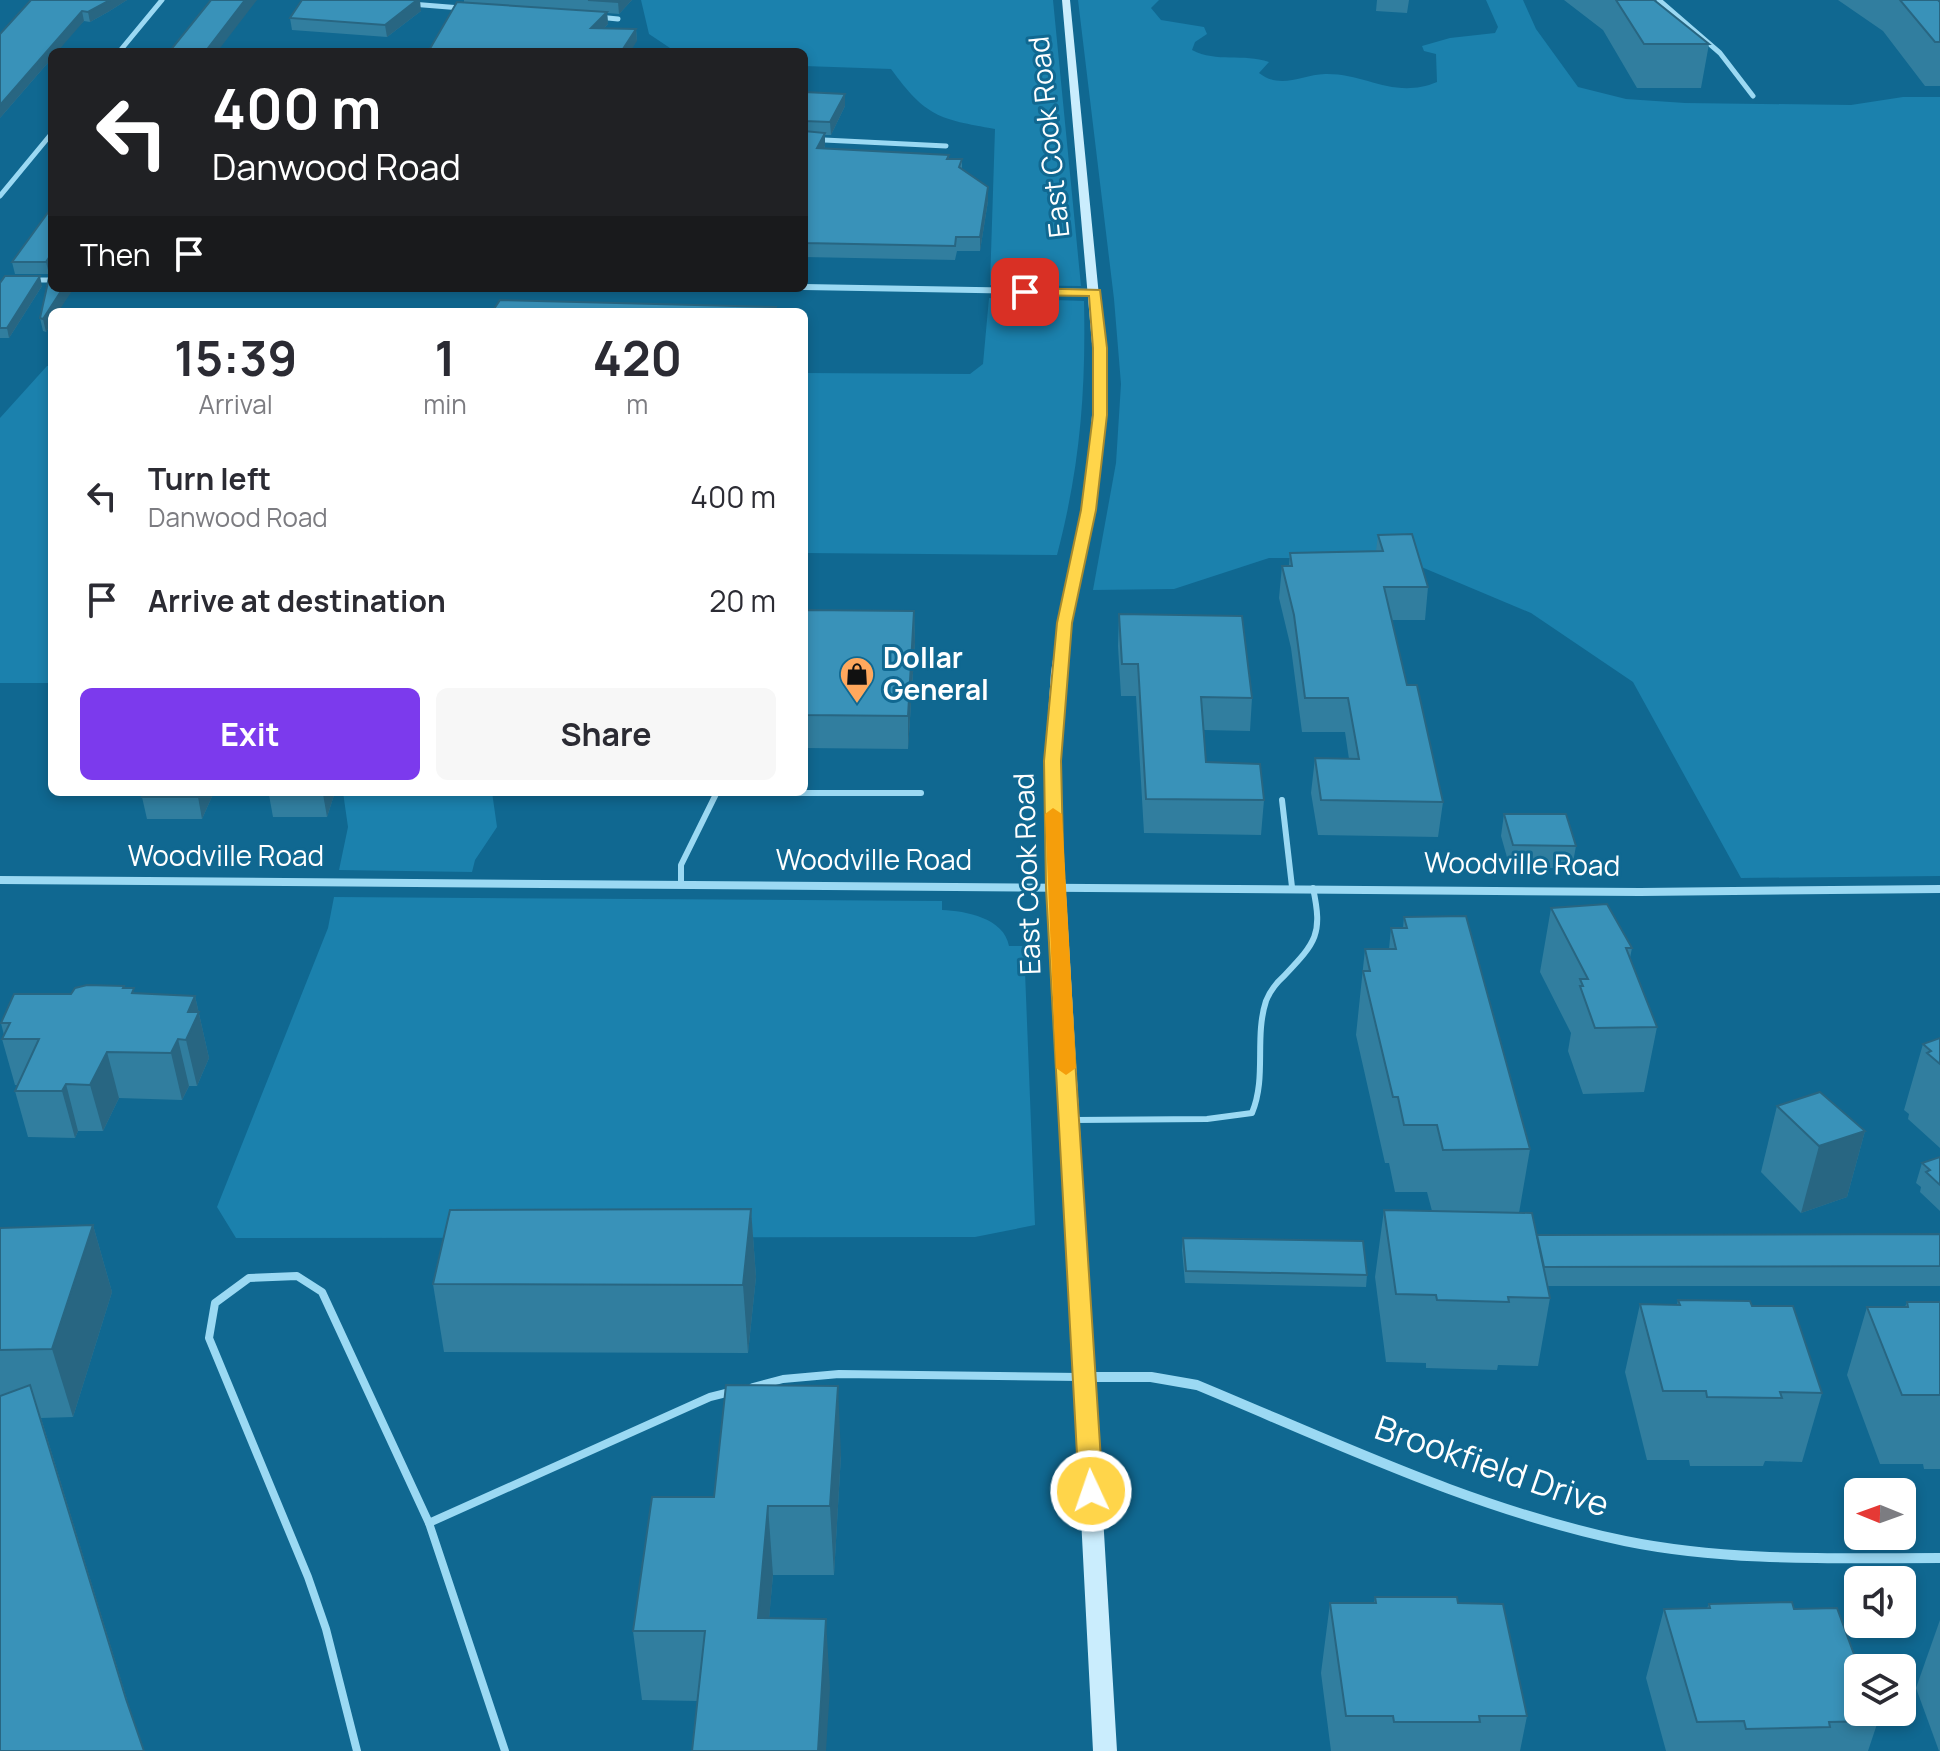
<!DOCTYPE html>
<html lang="en">
<head>
<meta charset="utf-8">
<style>
	:root { --surface:#fff; --page:#f7f7f7; --text:#2b2b33; --muted:#7c7c81; --accent:#7c3aed }
	body { margin:0; font-family:Manrope,sans-serif; background:var(--page); color:var(--text); height:100vh; display:flex; flex-direction:column; font-size:30px; white-space:nowrap }
	* { box-sizing:border-box; margin:0 }
	p { font-size:26px; color:var(--muted) }
	.icon { flex:none; width:44px; height:44px; fill:none; stroke:currentColor; stroke-width:2; stroke-linecap:round; stroke-linejoin:round }
	.map { position:relative; flex:1; overflow:hidden }
	.sheet { position:absolute; left:48px; top:308px; width:760px; height:488px; display:flex; flex-direction:column; background:var(--surface); border-radius:12px; box-shadow:0 4px 12px #0003 }
	.sheet>* { flex:none }
	.top-card { position:absolute; left:48px; top:48px; width:760px; height:244px; border-radius:12px; box-shadow:0 4px 12px #0003; background:#202124; color:#fff; overflow:hidden }
	.needle { width:52px; rotate:271deg }
	.controls { position:absolute; left:1844px; top:1478px; display:grid; gap:16px }
	.controls a { display:grid; place-items:center; width:72px; height:72px; border-radius:12px; background:var(--surface); box-shadow:0 4px 12px #0003; font-size:40px }
	.pin { position:absolute; display:grid; place-items:center; width:68px; height:68px; color:#fff; margin:-34px; border-radius:16px; box-shadow:0 4px 12px #0006 }
	.me { position:absolute; width:88px; margin:-44px; rotate:357deg; stroke-linejoin:round; filter:drop-shadow(0 0 6px #0008) }
	.turn { display:flex; align-items:center; gap:28px; height:168px; padding:0 32px; font-size:36px }
	.turn .icon { width:104px; height:104px; stroke-width:2.5 }
	.turn b { display:block; font-size:56px; line-height:68px }
	.then { display:flex; align-items:center; height:76px; padding:0 32px; background:#0003; gap:16px; font-size:30px }
	.eta { display:flex; justify-content:space-evenly; align-items:center; height:136px; text-align:center }
	.eta b { font-size:48px; font-weight:700; line-height:56px }
	.primary-button { display:flex; gap:16px; margin-top:auto; padding:16px 32px }
	.primary-button a { flex:1; height:92px; border-radius:12px; background:var(--accent); color:#fff; font-size:32px; font-weight:700; line-height:92px; text-align:center }
	.primary-button a+a { background:var(--page); color:var(--text) }
	ul { padding:0; list-style:none }
	li { display:flex; align-items:center; gap:24px; height:104px; padding:0 32px }
	li div { flex:1 }
	li b { display:block; font-size:30px }
	li em { font-style:normal }
	.map>svg:first-child { display:block }
</style>
</head>
<body>
<div class="map">
<svg width="1940" height="1751" viewBox="0 0 1940 1751">
	<rect width="100%" height="100%" fill="#106891"/>
	<g fill="#1b81ad">
		<path d="M641,0H1053L1081,286L990,285L995,129C939,119 926,117 891,69L804,66V52H689L673,50L649,34Z"/>
		<path d="M1078,0H1159L1151,8L1161,20L1204,27L1207,34L1195,42L1192,50C1217,63 1243,53 1269,62L1259,73C1281,90 1301,75 1325,74C1366,73 1394,100 1437,82L1436,54L1424,51L1422,46L1450,38L1495,33L1498,27L1486,0H1523L1536,29L1578,87L1626,99L1685,103L1851,105L1903,97H1940V876L1741,878L1633,682L1531,613L1400,558H1269L1174,589L1093,590L1116,463L1121,384L1114,299Z"/>
		<path d="M989,298L1084,301C1086,392 1080,467 1057,555L804,553V373L970,374L983,364Z"/>
		<path d="M47,366H52V683H0V418Z"/>
		<path d="M343,792H492L497,827L475,860L472,872L339,870L348,827Z"/>
		<path d="M334,897L942,901V910C966,911 1004,918 1009,946H1024L1035,1225L975,1237L236,1238L217,1207L328,928Z"/>
	</g>
	<g fill="none" stroke-linecap="round" stroke-linejoin="round">
		<g stroke="#9bd9f3" stroke-width="6">
			<path d="M717,793H921"/>
			<path d="M1282,800L1292,887"/>
			<path d="M681,885V865L717,792"/>
			<path d="M1075,1120L1207,1119L1252,1113C1267,1077 1254,1038 1266,1001C1270,991 1276,983 1284,976C1316,942 1323,935 1313,888"/>
		</g>
		<g stroke="#9bd9f3" stroke-width="8">
			<path d="M753,1387L783,1379L839,1374L1080,1377"/>
			<path d="M429,1523L710,1397L730,1392"/>
			<path d="M357,1751L326,1629L308,1577L209,1338L215,1303L249,1278L297,1276L322,1292L429,1523L505,1751"/>
		</g>
		<g stroke="#9bd9f3" stroke-width="5">
			<path d="M1659,0L1720,53L1753,96"/>
			<path d="M411,4L461,8"/>
			<path d="M598,17L618,19"/>
			<path d="M119,52L162,0"/>
			<path d="M804,139L946,146"/>
			<path d="M0,196L52,133"/>
			<path d="M33,280H52"/>
		</g>
		<path stroke="#9bd9f3" stroke-width="6" d="M804,287L1095,292"/>
		<path stroke="#9bd9f3" stroke-width="10" d="M1086,1377H1151L1197,1385C1337,1443 1476,1510 1625,1541C1728,1562 1835,1558 1940,1558"/>
		<path fill="#9bd9f3" fill-rule="evenodd" d="M0,876L1640,888L1940,885V893L1640,896L0,884Z"/>
		<path fill="#caedfd" fill-rule="evenodd" d="M1062,0H1070L1107,378L1100,478L1074,610L1065,672L1060,794L1117,1751H1093L1045,818L1046,745L1051,672L1061,610L1087,478L1095,378Z"/>
	</g>
	<g fill="#317e9f">
		<path d="M31,0H127L108,12L90,22L84,21L52,52V58L0,118Z"/>
		<path d="M464,0H632L619,14L607,13L608,24L604,28L636,29L637,41L464,2Z"/>
		<path d="M1377,0H1409L1407,13L1376,11Z"/>
		<path d="M1564,0H1654L1709,44L1701,88H1637L1603,30Z"/>
		<path d="M1838,0H1938L1940,2V86H1925L1883,31Z"/>
		<path d="M421,11L387,37L292,30L290,18Z"/>
		<path d="M804,92L845,106L831,135H825V146L824,149L949,155V159H962V169L988,201L980,251H957L955,260L804,257Z"/>
		<path d="M52,207V322L46,332L43,331L40,318L49,274H15L12,262Z"/>
		<path d="M0,283L42,286L9,338H0Z"/>
		<path d="M1378,535L1428,587L1425,620H1392L1407,685L1443,802L1438,837L1318,835L1311,793L1315,758L1349,759L1345,732H1302L1291,648L1279,598L1282,566H1289L1290,553L1376,551Z"/>
		<path d="M914,611L915,642L908,749L804,748V621Z"/>
		<path d="M1119,614L1252,698L1250,731L1204,730L1206,762L1264,800L1261,835L1144,833L1136,696H1121L1118,646Z"/>
		<path d="M214,792L202,819H147L142,797Z"/>
		<path d="M335,792L327,817H273L269,795Z"/>
		<path d="M1504,814L1576,846L1572,868H1510L1501,836Z"/>
		<path d="M1551,908L1632,948L1630,958L1657,1027L1644,1092L1583,1094L1568,1051L1571,1033L1540,972Z"/>
		<path d="M1404,917L1530,1149L1519,1213L1537,1235L1940,1234V1286H1548L1550,1298L1538,1366L1498,1365L1497,1370L1426,1368V1363L1386,1362L1375,1277L1384,1210L1432,1211L1427,1192H1395L1389,1163H1385L1356,1035L1365,949H1389L1391,928H1403Z"/>
		<path d="M124,986L125,988L135,993L195,996L209,1058L197,1086H189L182,1100L119,1098L103,1131H78L75,1138L28,1137L15,1091L17,1085H15L2,1039L4,1035L1,1023L71,994Z"/>
		<path d="M1940,1038V1148L1908,1119L1909,1114L1904,1110L1923,1044Z"/>
		<path d="M1777,1106L1865,1131L1847,1197L1801,1213L1761,1172Z"/>
		<path d="M1940,1157V1211L1920,1192L1921,1187L1916,1183L1922,1163Z"/>
		<path d="M751,1209L756,1277L748,1353L444,1352L433,1284Z"/>
		<path d="M93,1225L112,1292L73,1417L41,1418L131,1713L0,1751V1228Z"/>
		<path d="M1183,1238L1367,1275L1366,1287L1185,1283L1182,1250Z"/>
		<path d="M1678,1300L1752,1306L1822,1393L1802,1462L1765,1461L1763,1466H1690L1689,1460H1647L1625,1372L1640,1304L1677,1305Z"/>
		<path d="M1907,1302H1940V1469H1924L1923,1464H1880L1847,1375L1867,1307H1905Z"/>
		<path d="M841,1455L834,1575H773L769,1618L830,1688L698,1701L642,1700L633,1631L714,1497Z"/>
		<path d="M1375,1597L1458,1603L1527,1716L1520,1751H1331L1321,1673L1330,1603H1374Z"/>
		<path d="M1709,1604L1794,1609L1878,1721L1868,1751H1666L1646,1678L1664,1609L1707,1608Z"/>
		<path d="M1940,1620V1751H1939L1916,1688Z"/>
	</g>
	<g fill="#286682">
		<path d="M110,0H127L108,12L90,22L88,12Z"/>
		<path d="M245,0H257L217,52H205Z"/>
		<path d="M417,0H420L421,11L387,37L385,25Z"/>
		<path d="M620,0H632L619,14L618,2Z"/>
		<path d="M82,11L84,21L57,52H52V58L0,118V105Z"/>
		<path d="M607,12L608,24L592,40L591,28Z"/>
		<path d="M636,29L637,41L630,52H621Z"/>
		<path d="M845,94V106L831,135L830,122Z"/>
		<path d="M825,133V146L817,161V148Z"/>
		<path d="M988,187V201L980,251V237Z"/>
		<path d="M52,253V270L49,274L46,262Z"/>
		<path d="M40,276L42,286L9,338L7,328Z"/>
		<path d="M63,288H74L58,312H52V322L46,332L43,319Z"/>
		<path d="M914,611L915,642L908,749V716Z"/>
		<path d="M200,792H214L202,819L198,797Z"/>
		<path d="M324,792H335L327,817L323,794Z"/>
		<path d="M195,996L209,1058L197,1086L186,1040L188,1012Z"/>
		<path d="M178,1039L189,1086L182,1100L171,1053Z"/>
		<path d="M107,1052L119,1098L103,1131L90,1085Z"/>
		<path d="M66,1084L78,1131L75,1138L62,1091Z"/>
		<path d="M1865,1131L1847,1197L1801,1213L1819,1146Z"/>
		<path d="M751,1209L756,1277L748,1353L743,1285Z"/>
		<path d="M93,1225L112,1292L73,1417L52,1349Z"/>
		<path d="M838,1386L841,1455L834,1575L830,1506Z"/>
		<path d="M768,1506L773,1575L763,1688L758,1618Z"/>
		<path d="M826,1619L830,1688L826,1751H818Z"/>
	</g>
	<g fill="#3992b9" stroke="#286682" stroke-width="2">
		<path d="M31,0H110L88,12L82,11L0,105V34Z"/>
		<path d="M211,0H245L205,52H169Z"/>
		<path d="M302,0H417L385,25L290,18Z"/>
		<path d="M588,0H620L618,2Z"/>
		<path d="M1616,0H1654L1709,44H1644Z"/>
		<path d="M1900,0H1938L1940,2V42H1935Z"/>
		<path d="M457,2L607,12L591,28L636,29L621,52H428Z"/>
		<path d="M804,92L845,94L830,122L804,121Z"/>
		<path d="M804,131L825,133L817,148L949,155L947,159H962L959,167L988,187L980,237H956L955,246L804,243Z"/>
		<path d="M52,207V253L46,262H12Z"/>
		<path d="M52,271V288H63L43,319L40,318L50,273Z"/>
		<path d="M5,276H40L7,328H0V283Z"/>
		<path d="M500,300L776,307L774,312H492Z"/>
		<path d="M1412,534L1428,587H1384L1407,685H1417L1443,802L1321,800L1315,758L1359,759L1348,698H1305L1294,615L1282,566H1292L1290,553L1383,551L1378,535Z"/>
		<path d="M805,610L914,611L908,716L804,715V621Z"/>
		<path d="M1119,614L1242,616L1252,698L1201,697L1206,762L1260,764L1264,800L1146,799L1138,664H1122Z"/>
		<path d="M144,792H200L198,797H142Z"/>
		<path d="M270,792H324L323,794L269,795Z"/>
		<path d="M1504,814H1566L1576,846L1513,845Z"/>
		<path d="M1607,904L1632,948H1626L1657,1027L1595,1028L1580,986H1583L1580,979H1588L1551,908Z"/>
		<path d="M1466,916L1530,1149L1443,1150L1437,1125H1404L1398,1097H1393L1363,971H1370L1365,949H1396L1391,928H1407L1404,917Z"/>
		<path d="M87,985L124,986L123,988H134L132,993L195,996L188,1012H199L186,1040L178,1039L171,1053L107,1052L90,1085L66,1084L62,1091H15L39,1039H2L10,1023H1L14,994H71L75,988Z"/>
		<path d="M1940,1038V1064L1927,1053L1931,1051L1923,1044Z"/>
		<path d="M1820,1092L1865,1131L1819,1146L1777,1106Z"/>
		<path d="M1940,1157V1185L1926,1172L1930,1170L1922,1163Z"/>
		<path d="M751,1209L743,1285L433,1284L450,1210Z"/>
		<path d="M1384,1210L1532,1213L1550,1298L1508,1297L1509,1302L1437,1300L1436,1295L1396,1294Z"/>
		<path d="M93,1225L52,1349L0,1350V1228Z"/>
		<path d="M1940,1234V1266L1544,1267L1537,1235Z"/>
		<path d="M1183,1238L1363,1241L1367,1275L1186,1271Z"/>
		<path d="M1678,1300L1750,1301L1752,1306H1793L1822,1393L1780,1392L1782,1398L1707,1397L1706,1391H1663L1640,1304L1680,1305Z"/>
		<path d="M1907,1302H1940V1395H1902L1867,1307H1908Z"/>
		<path d="M30,1385L126,1699L144,1751H0V1396Z"/>
		<path d="M726,1385L838,1386L830,1506H768L758,1618L826,1619L818,1751H692L705,1631H633L652,1497H714Z"/>
		<path d="M1375,1597H1457L1458,1603L1503,1604L1527,1716H1479L1480,1722H1394L1393,1716H1346L1330,1603H1376Z"/>
		<path d="M1792,1602L1794,1609L1837,1608L1859,1668L1858,1712H1875L1878,1721L1829,1722L1830,1727L1746,1729L1744,1721L1697,1722L1664,1609L1710,1608L1709,1604Z"/>
	</g>
	<path fill="#ffd54a" stroke="#a68a30" stroke-width="2" d="M1025,288L1100,290L1107,348V415L1096,510L1072,623L1061,761L1064,888L1103,1491L1099,1498L1091,1500L1082,1498L1079,1491L1046,888L1044,761L1057,623L1081,510L1093,415V348L1089,296L1020,295L1018,292Z"/>
	<path fill="#f59e0b" d="M1053,808L1062,814L1076,1068L1066,1075L1056,1068L1045,814Z"/>
	<defs>
		<g id="shop-pin" transform="scale(1.8)"><path d="M0 17L-7.5 6A9.5 9.5 0 1 1 7.5 6Z" fill="#ffa85d" stroke="#106891"/><path d="M-5-2.5h2.3a2.7 3.5 0 0 1 5.4 0H5L5.5 6h-11ZM-1.5-2.5h3a1.5 2.3 0 0 0-3 0Z" fill="#111"/></g>
	</defs>
	<g fill-rule="evenodd">
		<use href="#shop-pin" x="857" y="674"/>
	</g>
	<g text-anchor="middle" stroke-width="6" stroke-linejoin="round" paint-order="stroke">
		<g font-size="28" fill="#fff" stroke="#106891">
			<text transform="translate(1049 137) rotate(-96)" y="10">East Cook Road</text>
			<text x="226" y="866">Woodville Road</text>
			<text x="874" y="870">Woodville Road</text>
			<text transform="translate(1522 864) rotate(1)" y="10">Woodville Road</text>
			<text transform="translate(1027 874) rotate(-92)" y="10">East Cook Road</text>
		</g>
		<g font-size="28" font-weight="bold" fill="#fff" stroke="#106891" text-anchor="start">
			<text x="883" y="668">Dollar<tspan x="883" dy="32">General</tspan></text>
		</g>
		<g font-size="34" fill="#fff" stroke="#106891">
			<text transform="translate(1492 1466) rotate(19)" y="12">Brookfield Drive</text>
		</g>
	</g>
</svg>
<div class="controls">
<a><svg class="needle" viewBox="-14 -14 28 28"><path d="M0-13l5 13h-10z" fill="#e53935"/><path d="M0 13l5-13h-10z" fill="#7c7c81"/></svg></a>
<a><svg class="icon" aria-label="sound" viewBox="0 0 24 24"><path d="M4 9h4l5-4v14l-5-4H4zM17 9q2 3 0 6"/></svg></a>
<a><svg class="icon" aria-label="layers" viewBox="0 0 24 24"><path d="M12 4l9 5-9 5-9-5zM3 14l9 5 9-5"/></svg></a>
</div>
<div class="pin" style="left:1025px;top:292px;background:#d93025"><svg class="icon" aria-label="arrive" viewBox="0 0 24 24"><path d="M6 21V4h12l-3 4 3 4H6"/></svg></div>
<svg class="me" style="left:1091px;top:1491px" viewBox="-20 -20 40 40"><circle r="17" fill="#ffd54a" stroke="#fff" stroke-width="3"/><path d="M0-11L8 9 0 5-8 9z" fill="#fff"/></svg>
<div class="top-card">
<div class="turn"><svg class="icon" aria-label="left" viewBox="0 0 24 24"><path d="M17 20v-9H6M10 6l-5 5 5 5"/></svg><div><b>400 m</b>Danwood Road</div></div>
<div class="then">Then<svg class="icon" aria-label="arrive" viewBox="0 0 24 24"><path d="M6 21V4h12l-3 4 3 4H6"/></svg></div>
</div>
<section class="sheet">
<div class="eta">
<div><b>15:39</b><p>Arrival</p></div>
<div><b>1</b><p>min</p></div>
<div><b>420</b><p>m</p></div>
</div>
<ul>
<li><svg class="icon" aria-label="left" viewBox="0 0 24 24"><path d="M17 20v-9H6M10 6l-5 5 5 5"/></svg><div><b>Turn left</b><p>Danwood Road</p></div><em>400 m</em></li>
<li><svg class="icon" aria-label="arrive" viewBox="0 0 24 24"><path d="M6 21V4h12l-3 4 3 4H6"/></svg><div><b>Arrive at destination</b></div><em>20 m</em></li>
</ul>
<div class="primary-button"><a>Exit</a><a>Share</a></div>
</section>
</div>
</body>
</html>
